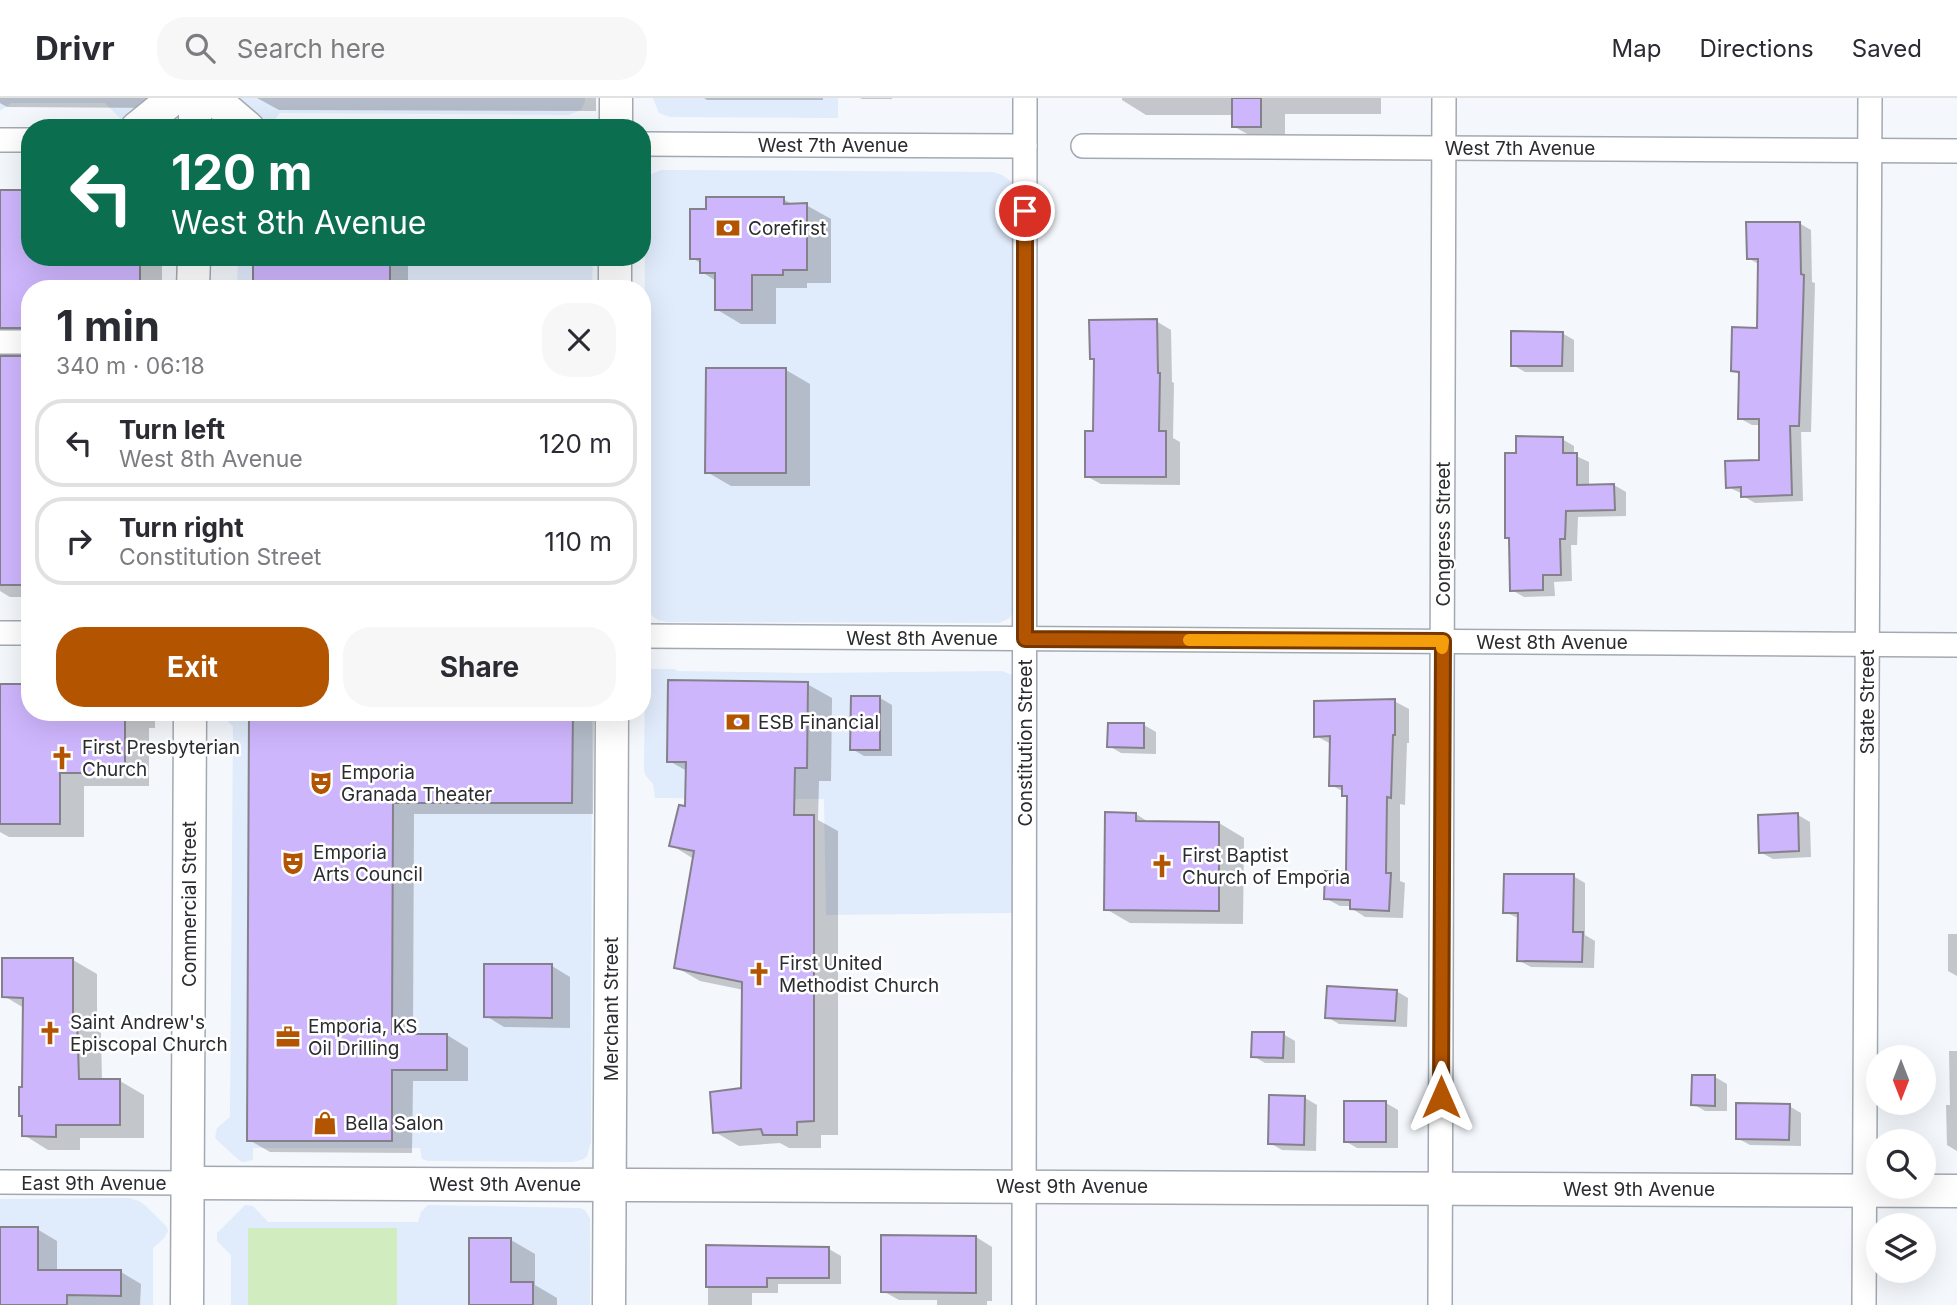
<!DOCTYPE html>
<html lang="en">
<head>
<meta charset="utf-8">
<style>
	:root { --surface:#fff; --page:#f7f7f7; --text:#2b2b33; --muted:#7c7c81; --line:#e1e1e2; --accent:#b25400 }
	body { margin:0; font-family:Inter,sans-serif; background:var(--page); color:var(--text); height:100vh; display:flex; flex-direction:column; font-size:26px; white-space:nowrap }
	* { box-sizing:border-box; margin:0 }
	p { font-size:23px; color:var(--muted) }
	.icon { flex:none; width:38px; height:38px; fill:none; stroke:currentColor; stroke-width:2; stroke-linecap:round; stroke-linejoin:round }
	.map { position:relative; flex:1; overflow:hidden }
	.panel { position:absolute; left:21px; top:182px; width:630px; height:441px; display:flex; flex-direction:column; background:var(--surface); border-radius:28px; box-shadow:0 7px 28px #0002 }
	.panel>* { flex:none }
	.top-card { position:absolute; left:21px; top:21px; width:630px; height:147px; border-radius:28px; box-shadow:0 7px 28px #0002; background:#0b6e4f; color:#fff; overflow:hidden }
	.needle { width:46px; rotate:180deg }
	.fabs { position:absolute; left:1866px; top:947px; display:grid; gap:14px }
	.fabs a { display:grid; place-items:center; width:70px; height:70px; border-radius:50%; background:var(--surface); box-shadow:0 7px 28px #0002; font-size:35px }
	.pin { position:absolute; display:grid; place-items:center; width:60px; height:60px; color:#fff; margin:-30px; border:4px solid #fff; border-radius:50%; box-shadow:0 2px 7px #0007 }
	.me { position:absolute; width:77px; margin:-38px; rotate:0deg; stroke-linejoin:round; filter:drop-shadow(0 0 5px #0008) }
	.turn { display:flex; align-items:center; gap:24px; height:147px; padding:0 35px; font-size:32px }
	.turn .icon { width:91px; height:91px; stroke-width:2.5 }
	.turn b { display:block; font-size:49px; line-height:60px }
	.round { display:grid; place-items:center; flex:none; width:74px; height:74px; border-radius:28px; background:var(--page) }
	.overview { display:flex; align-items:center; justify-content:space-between; height:119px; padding:0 35px }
	h1 { font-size:42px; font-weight:700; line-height:52px }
	.button { display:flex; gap:14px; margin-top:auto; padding:14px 35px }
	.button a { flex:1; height:80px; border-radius:28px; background:var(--accent); color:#fff; font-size:28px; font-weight:700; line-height:80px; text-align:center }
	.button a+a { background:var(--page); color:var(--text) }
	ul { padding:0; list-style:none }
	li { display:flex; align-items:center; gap:21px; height:88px; margin:0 14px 10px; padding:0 21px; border:4px solid var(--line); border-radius:28px }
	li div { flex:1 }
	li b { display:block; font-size:26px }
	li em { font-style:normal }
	header { display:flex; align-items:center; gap:42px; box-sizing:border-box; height:98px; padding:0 35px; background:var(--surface); border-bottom:2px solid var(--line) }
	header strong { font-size:33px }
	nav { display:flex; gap:38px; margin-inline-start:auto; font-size:24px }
	.search { width:490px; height:63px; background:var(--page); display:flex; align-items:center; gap:18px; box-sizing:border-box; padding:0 24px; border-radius:28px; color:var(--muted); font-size:26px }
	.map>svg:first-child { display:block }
</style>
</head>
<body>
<header>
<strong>Drivr</strong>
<div class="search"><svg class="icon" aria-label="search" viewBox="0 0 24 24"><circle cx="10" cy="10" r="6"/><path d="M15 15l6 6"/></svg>Search here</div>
<nav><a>Map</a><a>Directions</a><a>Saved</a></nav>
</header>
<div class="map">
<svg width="1957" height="1207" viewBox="0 0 1957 1207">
	<rect width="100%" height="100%" fill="#f4f8fd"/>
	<g fill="#e0ebfb">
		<path d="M0,0H159L125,22L120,20L105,5H11L0,13Z"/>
		<path d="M224,0H585V4L581,12L569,17L280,15L269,29L259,30Z"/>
		<path d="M653,0H838V20L670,19L659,15Z"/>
		<path d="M661,72L993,74L1002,77L1012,84L1014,90V510L1010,520L999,525L667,524L658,522L646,513L644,500L645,90L649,77Z"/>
		<path d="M238,159H593L592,191H237Z"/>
		<path d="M650,571H674L678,573L806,575L1002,573L1012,577L1015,587L1012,815L826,817L824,701L655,700L653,686L646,678L644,673L645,577Z"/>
		<path d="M220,614H592L591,1044L587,1058L584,1061L573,1064L428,1063L422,1061L420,1050H253V1062L244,1064L240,1063L218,1043L215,1040L217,1030L230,1019L233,629Z"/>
		<path d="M129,1100L139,1103L146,1108L167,1129L168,1133L164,1140L153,1150V1207H0V1101Z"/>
		<path d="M245,1107L253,1108L268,1124H418L421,1114L428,1107L580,1110L585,1112L590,1121V1207H231V1157L217,1143V1135Z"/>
	</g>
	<rect fill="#d1ecbe" x="248" y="1130" width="149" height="77"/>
	<g fill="#0003">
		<path d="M0,0H163V10L7,9L0,5Z"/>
		<path d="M257,0H596V13L279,12Z"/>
		<path d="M704,0H823V2H707Z"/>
		<path d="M860,0H892V1H862Z"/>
		<path d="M1122,0H1381V16H1285V42H1258L1233,28V17H1146L1122,2Z"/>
		<path d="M0,94L30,159H162V191H30V243L0,233Z"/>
		<path d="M783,101L794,107H806L831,121V185H807V190H776V226H741L716,211V183L702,174V166L692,160Z"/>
		<path d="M1799,125L1811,132L1812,184L1815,185L1811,334H1801L1803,403L1755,405L1743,398V396L1728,389L1760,363V327H1752L1739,320L1740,277L1733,272L1758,232L1760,167L1748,160Z"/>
		<rect x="255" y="159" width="153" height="32"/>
		<path d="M1156,223L1171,232L1172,284L1174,285L1173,340L1180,344V387L1101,386L1086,378L1095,335L1096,262L1092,260Z"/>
		<path d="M1562,235L1574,242V274H1525L1513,267Z"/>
		<path d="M30,258V499H10L0,493V260Z"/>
		<path d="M786,272L810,286V388H731L707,374Z"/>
		<path d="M1562,341L1574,348V357L1589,364V388L1614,387L1626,394V418L1578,419L1577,447H1571L1572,483L1554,484L1555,498L1524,499L1512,492L1510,441L1506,439L1517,357Z"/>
		<path d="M807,586L832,600L831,683H819L818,722L838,733V1037H821V1050H789L780,1045L739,1048L715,1034L743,992L744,892L700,883L676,869L694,761L671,747L687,710V673L669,663Z"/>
		<path d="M0,588L30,614H155V630H149V688H84V739H9L0,734Z"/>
		<path d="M880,600L892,607V658H864L852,651Z"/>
		<path d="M1394,603L1409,611V645H1407L1405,707L1400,706V783L1405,785L1403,820L1365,819L1351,810L1352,808H1340L1325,800L1348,775V700L1344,697V694L1331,687V646L1316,638Z"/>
		<path d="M251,614H594L593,716H414L413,937H447L468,950V983H413L412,1055L270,1054L249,1042Z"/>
		<path d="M1144,627L1156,634V656L1121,655L1109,648Z"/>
		<path d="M1136,716L1150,725H1219L1244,740L1243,826L1130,825L1106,811Z"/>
		<path d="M1798,717L1810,724L1811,759L1773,761L1760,754Z"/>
		<path d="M1573,778L1585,785V837L1595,843L1594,870L1531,869L1518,862L1520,821L1505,814Z"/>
		<path d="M1948,836H1957V878L1948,873Z"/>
		<path d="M73,862L97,876V933L101,935L102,983H120L144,997V1040H80V1052H48L24,1037V910L4,898Z"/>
		<path d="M486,868H552L570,879V930L504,929L486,918Z"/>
		<path d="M1396,893L1408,900L1407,929L1339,926L1327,919Z"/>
		<path d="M1283,936L1295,943V965H1265L1253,958Z"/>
		<path d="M1949,953H1957V1053L1947,1047L1946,1007H1950Z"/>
		<path d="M1715,979L1727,986V1013H1705L1693,1006Z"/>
		<path d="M1305,1000L1317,1007L1316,1053L1282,1052L1270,1045Z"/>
		<path d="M1386,1005L1398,1012V1050H1357L1345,1043Z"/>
		<path d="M1789,1008L1801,1015V1048L1750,1047L1737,1040Z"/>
		<path d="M0,1131H37L57,1143V1173L121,1174L141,1186L140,1207H0Z"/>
		<path d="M976,1139L992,1149V1203H987V1207H937V1202H899L883,1193Z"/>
		<path d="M511,1142L535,1156V1187L557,1200V1207H471Z"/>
		<path d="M708,1149L829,1151L841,1158V1186H778V1195H752V1207H708Z"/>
	</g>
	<g fill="#ceb6fd" stroke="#84818b" stroke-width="2">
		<rect x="1232" y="0" width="29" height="29"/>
		<path d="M0,92H30V159H140V191H30V230H0Z"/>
		<path d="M706,99H784V106L807,105V172H783V177H752V212H715V175H700V161H690V111H706Z"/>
		<path d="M1746,124H1800L1801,176L1804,177L1803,212L1799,328H1790L1792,397L1741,399V389L1726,390L1725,363L1759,362V321H1738L1739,274L1731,273L1732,229L1757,230L1758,161H1747Z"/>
		<rect x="253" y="159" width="137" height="32"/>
		<path d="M1157,221L1158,275H1160L1159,333H1166V379H1085V333H1093L1094,261H1090L1089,222Z"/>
		<path d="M1511,233L1563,234L1562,268H1511Z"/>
		<rect x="0" y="258" width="30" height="229"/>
		<path d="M706,270H786V375H705Z"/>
		<path d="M1516,338L1563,339V355H1577V387L1614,386L1615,412L1566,413L1565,441H1560L1561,477H1543V492L1510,493L1509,440H1505V355H1516Z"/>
		<path d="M668,582L808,584L807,670H795L794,717H814V1023L797,1024V1037H763L761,1031L713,1035L710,994L741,990L742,884L674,870L694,753L669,748L679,707L685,708L686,664H667Z"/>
		<path d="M0,586H30V614H125V675H60V726H0Z"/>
		<path d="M851,598H880V652H850Z"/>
		<path d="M1395,601V637H1393L1391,700L1387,699L1386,775H1391L1389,813L1350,811V802L1324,801L1325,773L1346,774L1347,698H1342V688H1329L1330,638L1314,639V603Z"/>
		<path d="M249,614H573L572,705H393L392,936H447V972H392V1043H247Z"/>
		<path d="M1108,625H1144V650L1107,649Z"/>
		<path d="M1105,714L1136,715V723L1219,724V813L1104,812Z"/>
		<path d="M1798,715L1799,753L1759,755L1758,717Z"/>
		<path d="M1504,776H1574L1573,834H1583L1582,864L1517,863L1518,815H1503Z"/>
		<path d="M2,860H73V919H77L79,981H120V1027H56V1039L22,1038V1018H19V989H22L23,900L2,899Z"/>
		<path d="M484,866H552V920L484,919Z"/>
		<path d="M1327,888L1397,892L1395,923L1325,920Z"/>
		<path d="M1252,934H1284L1283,960L1251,959Z"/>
		<path d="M1692,977H1715V1008L1691,1007Z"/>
		<path d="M1269,997L1305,998L1304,1047L1268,1046Z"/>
		<rect x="1344" y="1003" width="42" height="41"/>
		<path d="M1736,1005L1790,1006L1789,1042L1736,1041Z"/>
		<path d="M0,1129H38V1172H121V1198L67,1197V1207H0Z"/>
		<path d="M881,1137L976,1138V1195L881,1194Z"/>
		<path d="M469,1140H511V1184H533V1207H469Z"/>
		<path d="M706,1147L829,1149V1180H767V1189H706Z"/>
	</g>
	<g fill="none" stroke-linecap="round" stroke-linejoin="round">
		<g stroke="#a3a9b2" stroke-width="26">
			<g id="street">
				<path d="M0,42H30"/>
				<path d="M642,46L1025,48"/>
				<path d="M1083,48L1957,53"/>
				<path d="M0,244H30"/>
				<path d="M0,535H30"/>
				<path d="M642,538L1957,547"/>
				<path d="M0,1084L188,1085"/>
				<path d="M1024,1207L1025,0"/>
				<path d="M1440,1207L1444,0"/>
				<path d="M1864,1207L1870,0"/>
			</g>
		</g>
		<g stroke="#a3a9b2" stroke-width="35">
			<g id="secondary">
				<path d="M195,0V30"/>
				<path d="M213,0L248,30"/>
				<path d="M137,30L174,0"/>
				<path d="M616,30V0"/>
				<path d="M193,191L194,159"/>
				<path d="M615,191V159"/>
				<path d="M188,1085L1957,1093"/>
				<path d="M187,1207L190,614"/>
				<path d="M609,1207L612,614"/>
			</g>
		</g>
		<use href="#street" stroke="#fff" stroke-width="23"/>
		<use href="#secondary" stroke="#fff" stroke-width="32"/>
	</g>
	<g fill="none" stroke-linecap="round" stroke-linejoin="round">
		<g stroke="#743700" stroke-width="18">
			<path id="route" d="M1025,113V541L1443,543L1441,999"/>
		</g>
		<use href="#route" stroke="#b25400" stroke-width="12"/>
		<path stroke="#f59e0b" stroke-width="12" d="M1189,542L1443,543L1442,550"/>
	</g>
	<defs>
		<g id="bank-bare" transform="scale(1.89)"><path d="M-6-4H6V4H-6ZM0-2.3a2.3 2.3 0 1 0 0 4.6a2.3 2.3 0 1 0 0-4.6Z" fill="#b25400" stroke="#fff" stroke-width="2.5" paint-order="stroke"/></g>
		<g id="church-bare" transform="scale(1.89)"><path d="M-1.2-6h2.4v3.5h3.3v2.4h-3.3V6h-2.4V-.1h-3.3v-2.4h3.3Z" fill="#b25400" stroke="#fff" stroke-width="2.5" paint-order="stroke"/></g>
		<g id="theatre-bare" transform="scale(1.89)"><path d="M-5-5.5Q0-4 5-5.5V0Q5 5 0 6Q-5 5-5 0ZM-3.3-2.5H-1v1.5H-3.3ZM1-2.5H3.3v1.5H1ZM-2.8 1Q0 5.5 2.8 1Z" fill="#b25400" stroke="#fff" stroke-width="2.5" paint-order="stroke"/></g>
		<g id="office-bare" transform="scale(1.89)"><path d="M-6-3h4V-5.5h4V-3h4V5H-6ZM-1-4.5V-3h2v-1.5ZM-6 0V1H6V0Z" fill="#b25400" stroke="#fff" stroke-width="2.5" paint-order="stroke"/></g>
		<g id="shop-bare" transform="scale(1.89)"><path d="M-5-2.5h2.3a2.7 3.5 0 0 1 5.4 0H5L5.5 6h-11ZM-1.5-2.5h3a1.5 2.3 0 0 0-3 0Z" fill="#b25400" stroke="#fff" stroke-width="2.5" paint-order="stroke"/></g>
	</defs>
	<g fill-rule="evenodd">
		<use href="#bank-bare" x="728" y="130"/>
		<use href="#bank-bare" x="738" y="624"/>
		<use href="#church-bare" x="62" y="660"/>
		<use href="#theatre-bare" x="321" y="685"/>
		<use href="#theatre-bare" x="293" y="765"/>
		<use href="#church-bare" x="1162" y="768"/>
		<use href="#church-bare" x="759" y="876"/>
		<use href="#church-bare" x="50" y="935"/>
		<use href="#office-bare" x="288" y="939"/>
		<use href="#shop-bare" x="325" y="1025"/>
	</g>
	<g text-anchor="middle" stroke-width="5" stroke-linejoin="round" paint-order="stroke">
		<g font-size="19" fill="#2a2c30" stroke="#fff">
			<text x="833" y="54">West 7th Avenue</text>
			<text x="1520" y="57">West 7th Avenue</text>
			<text transform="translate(1443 436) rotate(-90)" y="7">Congress Street</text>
			<text x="922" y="547">West 8th Avenue</text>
			<text x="1552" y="551">West 8th Avenue</text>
			<text transform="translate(1867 604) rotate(-90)" y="7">State Street</text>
			<text transform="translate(1025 645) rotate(-90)" y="7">Constitution Street</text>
			<text transform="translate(189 806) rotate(-90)" y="7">Commercial Street</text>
			<text transform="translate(611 911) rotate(-90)" y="7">Merchant Street</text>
			<text x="94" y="1092">East 9th Avenue</text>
			<text x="505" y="1093">West 9th Avenue</text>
			<text x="1072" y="1095">West 9th Avenue</text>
			<text x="1639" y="1098">West 9th Avenue</text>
		</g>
		<g font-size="19" fill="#2a2c30" stroke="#fff" text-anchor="start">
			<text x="748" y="137">Corefirst</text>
			<text x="758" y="631">ESB Financial</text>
			<text x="82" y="656">First Presbyterian<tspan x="82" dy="22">Church</tspan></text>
			<text x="341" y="681">Emporia<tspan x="341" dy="22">Granada Theater</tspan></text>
			<text x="313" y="761">Emporia<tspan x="313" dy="22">Arts Council</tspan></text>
			<text x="1182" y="764">First Baptist<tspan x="1182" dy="22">Church of Emporia</tspan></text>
			<text x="779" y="872">First United<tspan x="779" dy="22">Methodist Church</tspan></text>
			<text x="70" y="931">Saint Andrew's<tspan x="70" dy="22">Episcopal Church</tspan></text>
			<text x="308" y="935">Emporia, KS<tspan x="308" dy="22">Oil Drilling</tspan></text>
			<text x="345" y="1032">Bella Salon</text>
		</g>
	</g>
</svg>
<div class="fabs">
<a><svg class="needle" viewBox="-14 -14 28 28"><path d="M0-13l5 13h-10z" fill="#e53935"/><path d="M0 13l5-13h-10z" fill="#7c7c81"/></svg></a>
<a><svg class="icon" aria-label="search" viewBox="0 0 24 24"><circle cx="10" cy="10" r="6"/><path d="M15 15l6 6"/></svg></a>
<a><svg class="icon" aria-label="layers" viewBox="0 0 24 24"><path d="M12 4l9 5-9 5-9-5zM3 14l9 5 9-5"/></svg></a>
</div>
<div class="pin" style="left:1025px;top:113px;background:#d93025"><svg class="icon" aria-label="arrive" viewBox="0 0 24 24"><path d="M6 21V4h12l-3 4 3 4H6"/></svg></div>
<svg class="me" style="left:1441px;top:999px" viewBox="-20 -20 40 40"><path d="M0-17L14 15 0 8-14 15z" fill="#b25400" stroke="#fff" stroke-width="4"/></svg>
<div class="top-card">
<div class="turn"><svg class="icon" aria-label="left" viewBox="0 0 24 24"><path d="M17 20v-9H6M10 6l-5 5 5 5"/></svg><div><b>120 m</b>West 8th Avenue</div></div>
</div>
<section class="panel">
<div class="overview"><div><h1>1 min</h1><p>340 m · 06:18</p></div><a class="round"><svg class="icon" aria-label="close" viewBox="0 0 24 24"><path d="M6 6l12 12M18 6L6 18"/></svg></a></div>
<ul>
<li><svg class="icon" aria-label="left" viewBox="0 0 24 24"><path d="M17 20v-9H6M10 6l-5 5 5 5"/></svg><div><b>Turn left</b><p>West 8th Avenue</p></div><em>120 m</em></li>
<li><svg class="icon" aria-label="right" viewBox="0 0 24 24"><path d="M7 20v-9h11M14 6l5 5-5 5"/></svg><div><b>Turn right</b><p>Constitution Street</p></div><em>110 m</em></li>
</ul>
<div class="button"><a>Exit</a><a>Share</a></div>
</section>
</div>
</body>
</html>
